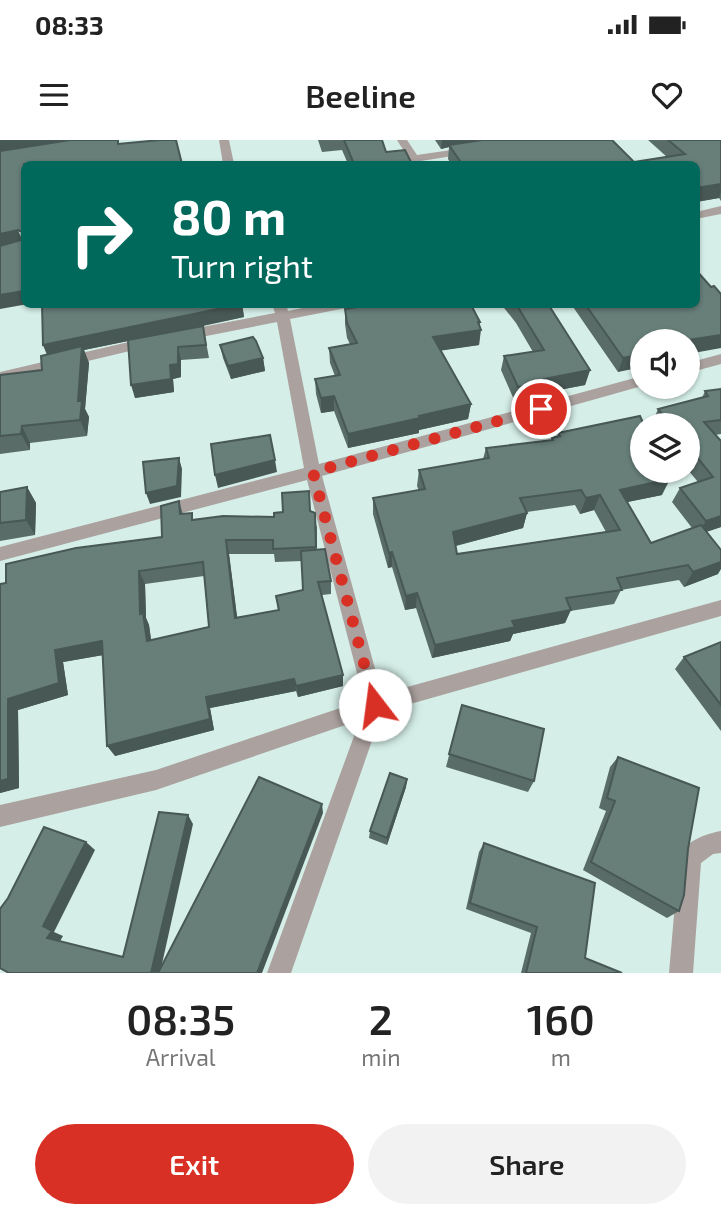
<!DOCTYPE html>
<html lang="en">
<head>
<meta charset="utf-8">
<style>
	:root { --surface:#fff; --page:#f2f2f2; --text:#222; --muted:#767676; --accent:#d93025 }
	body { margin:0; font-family:"Exo 2",sans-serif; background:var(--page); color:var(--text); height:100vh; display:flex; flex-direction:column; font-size:26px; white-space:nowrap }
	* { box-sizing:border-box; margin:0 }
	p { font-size:23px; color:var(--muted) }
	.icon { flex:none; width:38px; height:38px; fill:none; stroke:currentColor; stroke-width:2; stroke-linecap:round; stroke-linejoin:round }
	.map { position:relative; height:833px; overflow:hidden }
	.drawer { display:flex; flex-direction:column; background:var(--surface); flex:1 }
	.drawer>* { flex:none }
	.top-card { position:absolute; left:21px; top:21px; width:679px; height:147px; border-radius:10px; box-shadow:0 2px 5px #0004; background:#00695c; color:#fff; overflow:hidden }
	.fabs { position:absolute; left:630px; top:189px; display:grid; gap:14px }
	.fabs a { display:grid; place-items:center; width:70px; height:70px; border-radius:50%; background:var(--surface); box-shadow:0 2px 5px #0004; font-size:35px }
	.pin { position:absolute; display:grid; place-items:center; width:60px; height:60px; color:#fff; margin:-30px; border:4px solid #fff; border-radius:50%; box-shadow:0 2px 7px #0007 }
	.me { position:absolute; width:77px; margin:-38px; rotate:345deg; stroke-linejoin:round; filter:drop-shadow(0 0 5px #0008) }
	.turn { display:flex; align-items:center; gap:24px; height:147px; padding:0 35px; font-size:32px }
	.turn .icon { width:91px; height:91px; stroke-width:2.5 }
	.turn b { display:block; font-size:49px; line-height:60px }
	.eta { display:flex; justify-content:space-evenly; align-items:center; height:119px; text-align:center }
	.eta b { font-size:42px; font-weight:600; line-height:49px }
	.button { display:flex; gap:14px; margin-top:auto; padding:14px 35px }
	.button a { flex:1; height:80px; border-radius:42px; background:var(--accent); color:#fff; font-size:28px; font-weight:600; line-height:80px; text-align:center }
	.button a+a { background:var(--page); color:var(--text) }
	.status { display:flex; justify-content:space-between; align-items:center; height:49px; padding:0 35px; background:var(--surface); direction:ltr }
	.status svg { height:19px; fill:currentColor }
	header { display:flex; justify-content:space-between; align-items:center; height:91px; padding:0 35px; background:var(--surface); font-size:32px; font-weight:600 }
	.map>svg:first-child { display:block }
</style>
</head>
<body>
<div class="status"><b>08:33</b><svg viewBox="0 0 49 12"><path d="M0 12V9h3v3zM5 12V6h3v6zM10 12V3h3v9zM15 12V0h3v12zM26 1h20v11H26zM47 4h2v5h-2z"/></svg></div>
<header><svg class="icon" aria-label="menu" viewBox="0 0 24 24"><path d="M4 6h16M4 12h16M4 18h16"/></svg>Beeline<svg class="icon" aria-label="heart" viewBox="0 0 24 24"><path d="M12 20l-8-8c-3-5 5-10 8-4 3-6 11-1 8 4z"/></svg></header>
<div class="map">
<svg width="721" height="833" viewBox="0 0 721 833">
	<rect width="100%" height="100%" fill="#d5eee8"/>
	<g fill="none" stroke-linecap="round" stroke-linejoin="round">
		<g fill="#aba19e" fill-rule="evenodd">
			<path d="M219,0H229L234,24H223Z"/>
			<path d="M397,0H407L417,15L472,7L477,10L472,13L421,21L422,24H412Z"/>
			<path d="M721,66V74L696,79V72Z"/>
			<path d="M272,164H286L288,171L322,164H352L346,168L290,179L319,324L642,236V246L322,336L382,554L721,460V476L382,572L291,833H267L360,580L156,650L0,687V665L156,630L364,560L307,340L0,421V407L304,328L277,182L181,201L174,196L181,191L275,173Z"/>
			<path d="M150,197L155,199V205L0,242V232Z"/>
			<path d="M721,214V224L688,233V223Z"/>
			<path d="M721,691V713L713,714L701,723L693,833H669L679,717C685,701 705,694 721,691Z"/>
		</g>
	</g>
	<g fill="#596c68" fill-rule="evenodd">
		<path d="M318,0H382L386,12L412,24H348L342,10L322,12Z"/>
		<path d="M435,0H612L634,22L667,17L648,0H721V61L719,58L696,62V24H451L448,19L449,7L441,9Z"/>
		<path d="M242,164L244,177L194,188L203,186L209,218L181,220V237L173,239L174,252L135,258L128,201L84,210L89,223L85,269L89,277L87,296L30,303V310L0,314V235L42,230L47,214L43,205Z"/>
		<path d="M352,164H359V166L352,167Z"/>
		<path d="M474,164L473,168L480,187L479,205L441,210L471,264L468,279L419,290V293L348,308L334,271L321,273L316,254L315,239L335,236L330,223L329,208L350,204L347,198L345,184V169Z"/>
		<path d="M501,164H548L590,230L585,245L543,253L542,258L515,262L501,230L504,216L533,212L516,183Z"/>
		<path d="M571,164H696L716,209L688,201L618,232Z"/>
		<path d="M220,205L263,218L265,231L231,239L223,218Z"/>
		<path d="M721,249V294L715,295L721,301V387L706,392L718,434L684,447L679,440L621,450L614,464L570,471L565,483L513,494L510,501L432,518L416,468L405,470L392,427L388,428L373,374V358L419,351L417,346L419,330L483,319L486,308L551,300L552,298L557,297L558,293L662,355L627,362L651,403L692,388L672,362L680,348L698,342L688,330V285H653L652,284L658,269L702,258L705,251ZM575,365L580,374L594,370L606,392L457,414L456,406L523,388L527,373V372Z"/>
		<path d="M27,347L36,363L35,395L0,401V352Z"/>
		<path d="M179,361L183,374L194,380L274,377L311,371L317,387V410L331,441V454L322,455L343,546L298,557L296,551L210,568L214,590L115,616L103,515L63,522L68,555L18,570L19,648L0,653V444L162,397ZM229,414H274L275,422L302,421L303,450L276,456L278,470L237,478ZM204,436L209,487L151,500L149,485L146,478L145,444Z"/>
		<path d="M721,502V591L675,529L684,517Z"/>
		<path d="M462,565L534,641L528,652L446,627Z"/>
		<path d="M618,617L679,771L667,778L583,730L606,671L599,668L610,627Z"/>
		<path d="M407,639L406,647L387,705L369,698L370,691Z"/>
		<path d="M484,703L585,818L622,833H521L531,793L466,769L479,712Z"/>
	</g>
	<g fill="#485855">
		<path d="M0,0H82L0,13Z"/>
		<path d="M442,0H497L449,5V7L441,9Z"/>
		<path d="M721,44V52L719,58L696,62V48Z"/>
		<path d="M18,90L23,102L0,108V94Z"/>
		<path d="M24,151V164H28L0,169V155Z"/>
		<path d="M242,164L244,177L84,210L89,223L85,269L89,277L87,296L80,280L78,261L48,217L43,205Z"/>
		<path d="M478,182H480L479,190H481L479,205L432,212L433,197Z"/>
		<path d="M721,195V208L688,214V201H681Z"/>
		<path d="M178,207L181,220V237L173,239L174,252L135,258L131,245Z"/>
		<path d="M642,214V227L618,232L623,218Z"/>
		<path d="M263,218L265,231L231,239L228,226Z"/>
		<path d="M590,230L585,245L543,253L546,244L544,239Z"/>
		<path d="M334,256V271L321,273V258Z"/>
		<path d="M471,264L468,279L419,290V293L348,308V294Z"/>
		<path d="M22,286L30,303V310L21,294Z"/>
		<path d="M179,318L182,329L181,357L150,364L146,353Z"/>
		<path d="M275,320L277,332L218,348L215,335Z"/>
		<path d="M670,339L662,355L613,365L620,350Z"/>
		<path d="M27,347L36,363L35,395L26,380Z"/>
		<path d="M600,355L594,370L580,374L586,358Z"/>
		<path d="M527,373L523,388L450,407L453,392Z"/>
		<path d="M721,376V387L697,395L706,381Z"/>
		<path d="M226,400L229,414L239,491L235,478Z"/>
		<path d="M392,412V427L388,428L389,413Z"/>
		<path d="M721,422V429L718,434L684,447L693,432Z"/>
		<path d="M139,431L145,444L146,478L149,485L153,513L147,501L140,474Z"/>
		<path d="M417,453L416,468L405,470L406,456Z"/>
		<path d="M571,470L565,483L513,494L510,501L432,518L435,505L512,481Z"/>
		<path d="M102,501L109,514L63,522L68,555L18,570L19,648L0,653V641L8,559L55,510Z"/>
		<path d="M343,535V546L298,557L296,546Z"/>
		<path d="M294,539L296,551L210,568L214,590L115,616L107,606L206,557Z"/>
		<path d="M407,639L406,647L387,705V698Z"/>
		<path d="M322,664L323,673L262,833H257Z"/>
		<path d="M188,675L193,684L160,833H151Z"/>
		<path d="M86,702L95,710L54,792L63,796L59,803L47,798L43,786Z"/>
	</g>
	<g fill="#677e79" stroke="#485855" stroke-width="2" fill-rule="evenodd">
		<path d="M70,0H118V4L160,0H176L182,24H148L143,23L136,24H24V151L0,155V106L21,100L22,92L18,90L0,94V11Z"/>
		<path d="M344,0H382L386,12L405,10L412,24H354Z"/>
		<path d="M482,0H612L634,22L685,14L668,0H721V44L696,48V24H462L449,5Z"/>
		<path d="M696,130L711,147L714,146L721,154V195L681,201H642V214L623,218L585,164H696Z"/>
		<path d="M42,164H242L43,205Z"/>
		<path d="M376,164H473L471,165L480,182H478L481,190L433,197L471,264L419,276L420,278L348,294L334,256L321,258L315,239L340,235L329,208L357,203L347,183L345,169Z"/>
		<path d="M516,164H548L590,230L544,239L546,244L518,247L504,216L544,210Z"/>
		<path d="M203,186L206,205L178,207V224L170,225L171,239L131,245L128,200Z"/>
		<path d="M253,197L256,201L263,218L228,226L220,205Z"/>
		<path d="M82,206L78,261H82L80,280L22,286L21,294L0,296V235L42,230L41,216Z"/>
		<path d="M721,249V280L704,282L721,301V376L706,381L680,348L713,337L688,306V285H671L658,269L708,256L705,251Z"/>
		<path d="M640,276L644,285H642V331H666L670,339L620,350L651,403L701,385L721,410V422L693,432L688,425L617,438L622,450L566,458L571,470L512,481L515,487L435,505L417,453L406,456L392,412L389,413L373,358L425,349L419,330L489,318L486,308L553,300L552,298L560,296L558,293ZM581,350L586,358L600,355L620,390L457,414L453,392L527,373L520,358Z"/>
		<path d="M270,295L275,320L215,335L211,304Z"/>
		<path d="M179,318L177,346L146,353L143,322Z"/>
		<path d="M27,347L26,380L0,383V352Z"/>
		<path d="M309,351L310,371L315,373L316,407L273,409V400H226L235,478L279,470L276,456L303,450L301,411L325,409L331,441L318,442L343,535L296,546L294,539L206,557L210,579L107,606L102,501L55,510L59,543L8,559V639L0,641V444L6,443V424L76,408L162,397L161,366L179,361L180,374L192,373V380L223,376L274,377V373L283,372L282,353ZM203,422L209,487L147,501L143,473L140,474L139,431Z"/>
		<path d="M721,502V565L684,517Z"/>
		<path d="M462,565L544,589L534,641L449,614Z"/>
		<path d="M618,617L699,648L688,709L684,755L679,771L591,722L615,661L607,658Z"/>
		<path d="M390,633L407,639L387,698L370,691Z"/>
		<path d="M259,637L322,664L257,833H158Z"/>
		<path d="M159,672L188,675L151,833H9L0,828V769L8,758L44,687L86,702L43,786L52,791L47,798L123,817Z"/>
		<path d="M484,703L595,743L585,818L622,833H526L537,787L470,763Z"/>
	</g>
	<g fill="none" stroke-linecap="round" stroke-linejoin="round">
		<path stroke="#d93025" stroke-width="12" stroke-dasharray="0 21.6" d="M375,565L313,332L541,269"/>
	</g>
</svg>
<div class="fabs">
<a><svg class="icon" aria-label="sound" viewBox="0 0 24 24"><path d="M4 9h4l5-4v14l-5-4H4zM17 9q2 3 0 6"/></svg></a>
<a><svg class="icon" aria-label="layers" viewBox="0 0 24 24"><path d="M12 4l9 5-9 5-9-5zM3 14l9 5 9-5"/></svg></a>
</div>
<div class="pin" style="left:541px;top:269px;background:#d93025"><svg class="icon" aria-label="arrive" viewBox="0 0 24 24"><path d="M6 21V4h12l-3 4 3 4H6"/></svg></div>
<svg class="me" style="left:375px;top:565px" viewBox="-20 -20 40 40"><circle r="19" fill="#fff"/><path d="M0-13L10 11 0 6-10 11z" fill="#d93025"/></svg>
<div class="top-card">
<div class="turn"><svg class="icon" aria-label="right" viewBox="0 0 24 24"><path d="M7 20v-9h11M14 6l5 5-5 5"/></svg><div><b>80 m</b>Turn right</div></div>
</div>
</div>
<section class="drawer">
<div class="eta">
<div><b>08:35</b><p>Arrival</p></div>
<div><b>2</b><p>min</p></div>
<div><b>160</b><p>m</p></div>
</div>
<div class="button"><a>Exit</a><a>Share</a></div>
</section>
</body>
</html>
